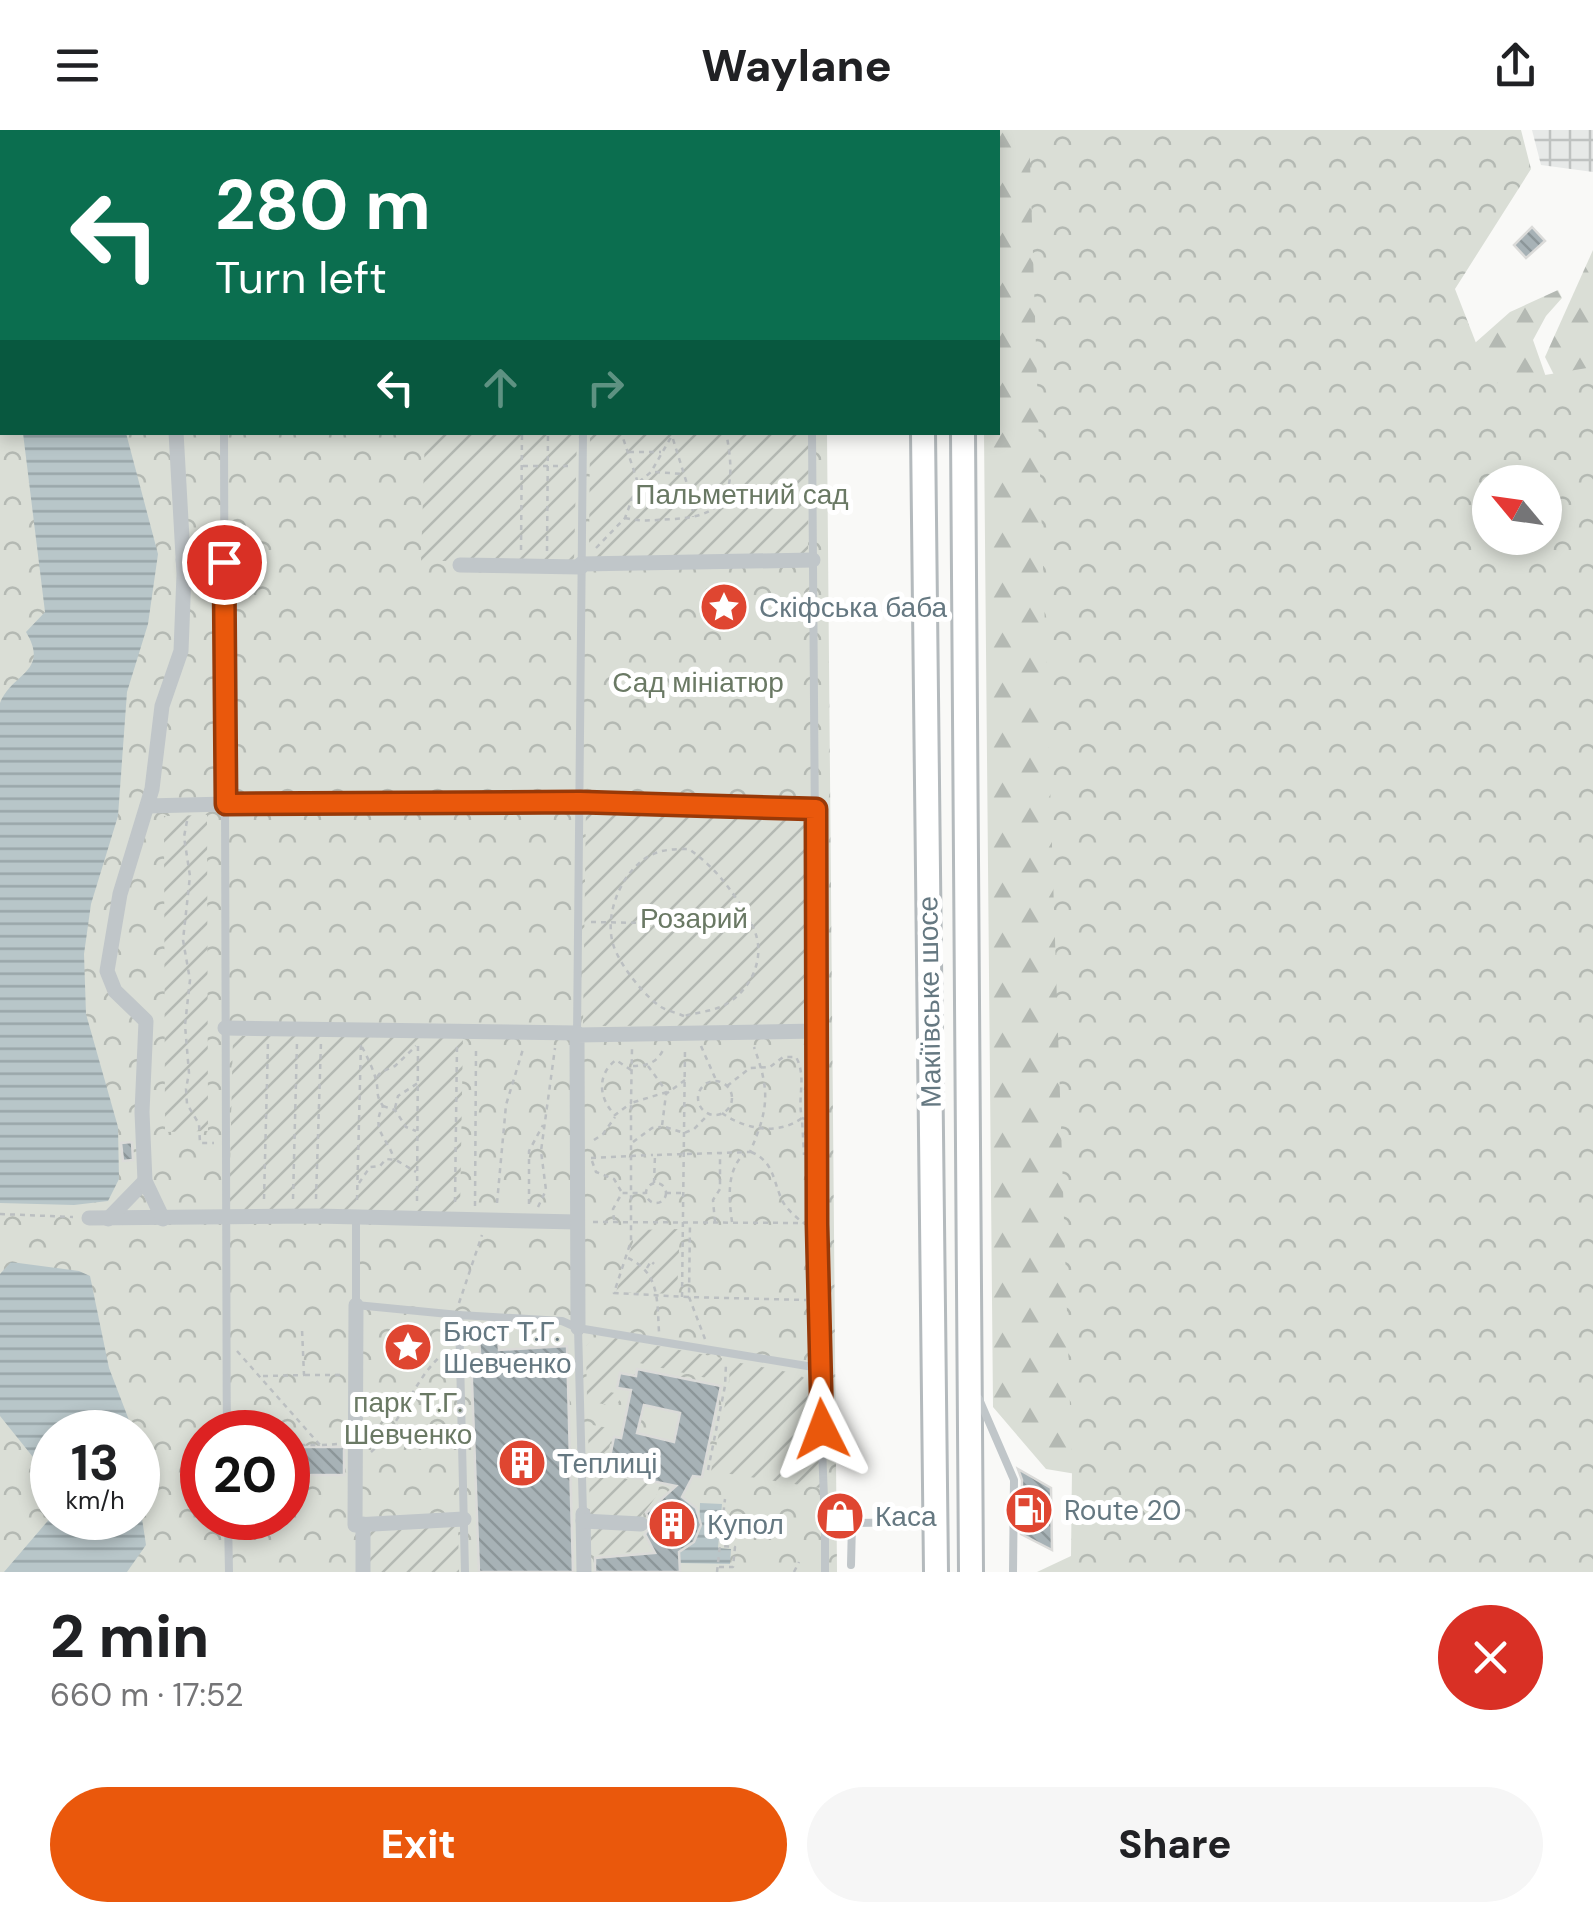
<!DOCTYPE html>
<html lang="en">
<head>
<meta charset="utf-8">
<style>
	:root { --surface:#fff; --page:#f6f6f6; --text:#202124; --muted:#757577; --accent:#ea580c }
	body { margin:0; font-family:"DM Sans",sans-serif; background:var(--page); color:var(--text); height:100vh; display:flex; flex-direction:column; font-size:38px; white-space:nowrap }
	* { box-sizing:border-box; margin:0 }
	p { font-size:32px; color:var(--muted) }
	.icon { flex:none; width:55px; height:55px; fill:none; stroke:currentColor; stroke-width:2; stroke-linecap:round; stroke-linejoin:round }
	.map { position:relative; height:1442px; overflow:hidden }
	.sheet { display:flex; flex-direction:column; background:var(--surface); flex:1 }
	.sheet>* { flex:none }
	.guide { position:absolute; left:0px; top:0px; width:1000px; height:305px; box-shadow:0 5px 15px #0003; background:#0b6e4f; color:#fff; overflow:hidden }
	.needle { width:65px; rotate:299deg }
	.buttons { position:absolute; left:1472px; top:335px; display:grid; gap:20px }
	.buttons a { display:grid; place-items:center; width:90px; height:90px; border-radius:50%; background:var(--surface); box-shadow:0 5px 15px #0003; font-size:50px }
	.speed { position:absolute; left:30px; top:1280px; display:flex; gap:20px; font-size:50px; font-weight:700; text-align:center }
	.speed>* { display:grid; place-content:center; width:130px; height:130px; border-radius:50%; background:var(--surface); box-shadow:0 5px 15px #0003; line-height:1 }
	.speed small { font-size:25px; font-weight:400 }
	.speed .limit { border:15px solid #d22; background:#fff; color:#111 }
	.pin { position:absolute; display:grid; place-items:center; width:85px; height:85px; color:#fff; margin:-42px; border:5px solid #fff; border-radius:50%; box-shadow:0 2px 10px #0007 }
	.me { position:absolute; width:110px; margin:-55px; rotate:357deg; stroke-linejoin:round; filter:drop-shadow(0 0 8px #0008) }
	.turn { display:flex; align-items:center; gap:35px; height:210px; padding:0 50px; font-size:45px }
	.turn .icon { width:130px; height:130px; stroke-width:2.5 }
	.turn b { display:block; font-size:70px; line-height:85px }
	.lanes { display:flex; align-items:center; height:95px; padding:0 50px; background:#0003; justify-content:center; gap:50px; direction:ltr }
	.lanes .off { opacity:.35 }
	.round { display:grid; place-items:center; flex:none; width:105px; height:105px; border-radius:52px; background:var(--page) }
	.summary { display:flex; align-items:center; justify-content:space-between; height:170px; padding:0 50px }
	h1 { font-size:60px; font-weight:800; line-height:75px }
	.primary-button { display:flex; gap:20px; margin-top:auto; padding:20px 50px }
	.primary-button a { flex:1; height:115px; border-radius:60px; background:var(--accent); color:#fff; font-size:40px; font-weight:800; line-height:115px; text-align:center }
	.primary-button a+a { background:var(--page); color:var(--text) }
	header { display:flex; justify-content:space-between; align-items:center; height:130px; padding:0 50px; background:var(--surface); font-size:45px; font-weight:800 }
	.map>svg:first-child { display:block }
</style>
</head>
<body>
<header><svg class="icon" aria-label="menu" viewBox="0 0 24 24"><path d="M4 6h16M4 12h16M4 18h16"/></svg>Waylane<svg class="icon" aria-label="share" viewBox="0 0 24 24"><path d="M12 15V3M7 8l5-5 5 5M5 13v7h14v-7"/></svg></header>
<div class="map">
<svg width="1593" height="1442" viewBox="0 0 1593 1442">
	<defs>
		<pattern id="industrial-grid" width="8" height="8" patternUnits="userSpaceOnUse" patternTransform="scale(2.5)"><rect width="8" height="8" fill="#e7e9e8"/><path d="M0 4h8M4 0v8" fill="none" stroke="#bfc2c1"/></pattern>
		<pattern id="forest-firs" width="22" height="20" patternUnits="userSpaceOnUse" patternTransform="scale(2.5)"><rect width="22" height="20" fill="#daded6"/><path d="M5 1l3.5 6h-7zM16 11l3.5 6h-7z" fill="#b4b9b3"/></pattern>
		<pattern id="park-crowns" width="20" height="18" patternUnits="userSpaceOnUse" patternTransform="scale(2.5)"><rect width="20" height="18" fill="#daded6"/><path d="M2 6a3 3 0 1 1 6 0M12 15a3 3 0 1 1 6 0" fill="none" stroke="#b4b9b3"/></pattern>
		<pattern id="garden-furrows" width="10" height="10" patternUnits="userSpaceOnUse" patternTransform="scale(2.5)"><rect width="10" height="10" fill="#daded6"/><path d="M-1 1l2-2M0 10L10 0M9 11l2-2" fill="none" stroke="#b4b9b3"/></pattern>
		<pattern id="water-rules" width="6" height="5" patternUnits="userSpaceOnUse" patternTransform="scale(2.5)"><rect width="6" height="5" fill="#b8c6c9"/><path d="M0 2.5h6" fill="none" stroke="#99a6a9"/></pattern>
		<pattern id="building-back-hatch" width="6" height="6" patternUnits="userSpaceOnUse" patternTransform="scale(2.5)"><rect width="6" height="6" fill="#a7b2b6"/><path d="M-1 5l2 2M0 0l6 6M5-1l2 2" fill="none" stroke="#8c9699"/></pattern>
	</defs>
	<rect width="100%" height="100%" fill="#f9f9f7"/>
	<path fill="url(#industrial-grid)" d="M1532,0H1593V42L1541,35Z"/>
	<g fill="url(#forest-firs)">
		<path d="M982,0H1247L1100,1348L1046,1339L993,1277L984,303L998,302V2Z"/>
		<path d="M1593,120V267H1565L1545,227Z"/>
		<path d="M1558,160L1562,168L1546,186L1533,210L1552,264L1486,268L1458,228L1510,182Z"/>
	</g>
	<g fill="url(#park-crowns)" fill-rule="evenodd">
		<path d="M0,0H824L2,2V302L827,303L837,1442H0ZM52,1302H138V1388H52ZM202,1302H288V1388H202Z"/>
		<path d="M1029,0H1521L1531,39L1455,159L1492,254L1593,237V1442H1037L1071,1426L1072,1339ZM1545,352V408H1490V352Z"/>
	</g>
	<g fill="url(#garden-furrows)">
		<path d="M425,303H577L574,431H421Z"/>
		<path d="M590,303H809L808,424L589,428Z"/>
		<path d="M586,677L809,685L815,895L583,896Z"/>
		<path d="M207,685L208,1001L165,1002L164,686Z"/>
		<path d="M463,905L460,1083L229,1081L233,906Z"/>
		<path d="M680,1099L677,1164L616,1162L633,1112V1100Z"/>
		<path d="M599,1205L722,1228L720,1251L635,1232L632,1241L615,1238L610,1262L624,1265L614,1277L587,1270L586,1216Z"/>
		<path d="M730,1231L798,1244L817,1256L820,1358L711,1341L729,1255Z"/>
		<path d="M588,1294L613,1299L604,1344L659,1356C658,1370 645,1377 640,1391L590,1387Z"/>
		<path d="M590,1394L640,1398L646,1413L645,1421L592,1425Z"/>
		<path d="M458,1395L459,1442H367L366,1400Z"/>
	</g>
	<g fill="url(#water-rules)">
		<path d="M23,303H126L158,424L148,494L127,562L118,686L91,774L84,824L86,884L118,997L119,1049L108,1071L74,1075L0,1073V573C12,543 50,542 26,502L45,482Z"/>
		<path d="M11,1132L79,1141L90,1146L109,1238L132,1298L133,1302H52V1376L49,1347L0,1286V1144Z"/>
		<path d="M138,1362L146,1415L127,1442H4L52,1386L138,1388Z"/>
		<path d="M700,1373L722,1374L718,1418L731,1419L730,1434L680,1433L679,1422C703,1412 699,1395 700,1373Z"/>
	</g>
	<g fill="url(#building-back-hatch)" stroke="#dbdbd9" stroke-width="2.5" fill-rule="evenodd">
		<path d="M1532,97L1545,111L1526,128L1514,115Z"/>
		<path d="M132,1012L133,1030L123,1031L121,1013Z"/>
		<path d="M498,1207L499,1220L567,1216L573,1442H479L471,1224L480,1223L479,1208Z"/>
		<path d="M637,1239L721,1256L702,1347L693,1346L682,1367L696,1378L701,1395L694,1412L679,1422L680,1442H595V1428L655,1423L645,1404L652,1394L646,1383L676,1356L607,1342L614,1307L621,1308L631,1260L617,1258L620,1243L636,1246ZM644,1275L680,1283L674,1312L637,1303Z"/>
		<rect x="302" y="1317" width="42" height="28"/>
		<path d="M1018,1339L1051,1358L1052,1420L1021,1404L1022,1350Z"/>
	</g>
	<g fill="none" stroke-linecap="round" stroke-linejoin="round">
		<g stroke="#b4babd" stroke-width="28">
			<g id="primary">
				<path d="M920,0V2"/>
				<path d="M961,0V2"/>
				<path d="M923,302L936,1442"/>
				<path d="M963,302L971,1442"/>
			</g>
		</g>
		<g stroke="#bbbfc1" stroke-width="2.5" stroke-dasharray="5 5" stroke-linecap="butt">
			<path d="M708,2L710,0"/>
			<path d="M673,309L692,370L693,387"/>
			<path d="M629,322H661"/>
			<path d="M523,336H570"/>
			<path d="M655,342L682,344"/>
			<path d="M639,352L651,342L674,302"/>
			<path d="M625,388C641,392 656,390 672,389C733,387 736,354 726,302"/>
			<path d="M596,418L625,388L638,353L621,302"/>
			<path d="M521,420L522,302"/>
			<path d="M547,421L548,302"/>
			<path d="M187,691L184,707L190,746L183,810L190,850L185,895L189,943L186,959L187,974L199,994L200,1013H214"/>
			<path d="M591,792L752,795C768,825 752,861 723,876C711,881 696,883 684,886"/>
			<path d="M684,886C677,883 668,881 661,877C644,866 619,834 613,814C604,783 622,740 651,725C663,719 676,719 689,719C717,739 735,763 751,794"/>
			<path d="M701,916L716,950"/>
			<path d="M362,917C367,926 374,941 376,950C379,961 375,965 383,976C370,1000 388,1008 394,1029"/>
			<path d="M633,936C646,936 657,933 663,920"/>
			<path d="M648,936L664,958"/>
			<path d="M631,940L616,930C596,945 599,969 615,985L631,973L632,918"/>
			<path d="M377,947L381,942L395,936L416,916"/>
			<path d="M685,950L666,964L662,996L684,1003L694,999L709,984"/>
			<circle cx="715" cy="968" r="17"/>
			<path d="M727,956L750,938L770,937L783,927H796C807,947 797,967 802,988L808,990"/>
			<path d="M667,962L631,973V1111L614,1163L689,1167L690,1093"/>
			<path d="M383,976L395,980L406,997L416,1001"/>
			<path d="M395,978L398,966L418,953"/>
			<path d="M722,983C744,999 778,1006 802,988L804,1025"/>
			<path d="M594,1010L603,1004L615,987"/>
			<path d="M633,1012L652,998L661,997"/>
			<path d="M751,1022C773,1031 773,1049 781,1068C785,1078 795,1086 803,1093"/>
			<path d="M591,1028L653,1025"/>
			<path d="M592,1031L596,1042L614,1049L621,1061"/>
			<path d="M359,1053L370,1037L380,1036L386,1029L396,1030L416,1042"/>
			<path d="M654,1053L655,1025L750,1022C769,978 770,961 754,917"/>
			<circle cx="656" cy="1063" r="10"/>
			<path d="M666,1063H683"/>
			<path d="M264,1069L268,912"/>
			<path d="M293,1069L297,912"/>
			<path d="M316,1069L321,912"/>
			<path d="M357,1070L361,913"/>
			<path d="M417,1071L418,914"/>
			<path d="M455,1072L457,915"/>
			<path d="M497,1073L506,975L523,919"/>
			<path d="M529,1074V1021L543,995"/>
			<path d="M475,1076L476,919"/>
			<path d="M538,1077L546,1060L541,1021L555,918"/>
			<path d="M0,1084L73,1087"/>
			<path d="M614,1090L613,1079L622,1063H645"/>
			<path d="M593,1092L805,1093"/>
			<path d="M715,1092L713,1070L720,1059V1023"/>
			<path d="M732,1092C729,1069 726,1041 744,1024"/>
			<path d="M628,1128C660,1143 657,1171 659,1202"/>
			<path d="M647,1138L651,1131L654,1134"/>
			<path d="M682,1167L685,919"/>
			<path d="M459,1173L482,1105"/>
			<path d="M705,1209L689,1167L806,1170"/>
			<path d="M408,1212L409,1192"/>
			<path d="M237,1221L320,1315H298L288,1355"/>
			<path d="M305,1245H342"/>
			<path d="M263,1246L304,1245L302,1199"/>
			<path d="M322,1315L339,1314"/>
			<path d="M371,1322C403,1293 412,1249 446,1221"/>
			<path d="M708,1340L725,1256L726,1234"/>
			<path d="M719,1437H733L735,1417L722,1416"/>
			<path d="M717,1442L725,1369"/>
			<path d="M794,1442L799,1432"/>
		</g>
		<g stroke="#c0c6c9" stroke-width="8">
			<path d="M222,0V2"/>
			<path d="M812,2V0"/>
			<path d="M224,302C226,636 224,969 227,1302"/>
			<path d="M812,302L819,1238"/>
			<path d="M226,674L580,672L816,679"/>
			<path d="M577,905L583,302"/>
			<path d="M356,1088V1175L459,1185"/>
			<path d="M979,1269L1014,1350L1013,1442"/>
			<path d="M583,1384L578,1198L819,1238L825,1395L852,1393"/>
			<path d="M228,1388L229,1442"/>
			<path d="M851,1435L852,1393L930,1392"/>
			<path d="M465,1442L459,1185L562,1191L578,1198"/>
			<path d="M825,1442V1395"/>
		</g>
		<g stroke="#c0c6c9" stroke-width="15">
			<path d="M185,0L186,2"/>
			<path d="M586,2V0"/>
			<path d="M183,430L225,432"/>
			<path d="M581,434L813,430"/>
			<path d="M460,435L581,437"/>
			<path d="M147,676L226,674"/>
			<path d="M225,898L577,903"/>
			<path d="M89,1088L316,1086L577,1092"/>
			<path d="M108,1089L145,1051"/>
			<path d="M163,1089L145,1051L142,982L146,891L115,861L107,841L120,764L152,659L162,576L181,521L184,444L176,302"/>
			<path d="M356,1175L355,1395L464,1389"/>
			<path d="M578,1198L577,905L818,901"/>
			<path d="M583,1384L584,1442"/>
			<path d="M583,1391L641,1394"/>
			<path d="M363,1394V1442"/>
		</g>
		<use href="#primary" stroke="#fff" stroke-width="22"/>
	</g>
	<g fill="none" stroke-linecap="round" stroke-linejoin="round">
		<g stroke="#983908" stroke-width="25">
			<path id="route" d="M224,432L226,674L580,672L816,679L817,1094L822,1299"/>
		</g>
		<use href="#route" stroke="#ea580c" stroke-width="18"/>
	</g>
	<defs>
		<g id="sight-disc" transform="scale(2.5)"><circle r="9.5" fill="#df4631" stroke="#fff"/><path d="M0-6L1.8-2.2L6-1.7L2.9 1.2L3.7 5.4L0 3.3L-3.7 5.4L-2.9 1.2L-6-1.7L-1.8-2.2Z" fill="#fff"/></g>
		<g id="building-disc" transform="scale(2.5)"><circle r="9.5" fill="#df4631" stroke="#fff"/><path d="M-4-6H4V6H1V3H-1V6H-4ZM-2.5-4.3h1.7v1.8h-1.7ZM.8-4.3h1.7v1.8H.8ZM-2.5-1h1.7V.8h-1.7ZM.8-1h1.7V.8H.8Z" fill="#fff"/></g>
		<g id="fuel-disc" transform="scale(2.5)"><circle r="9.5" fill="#df4631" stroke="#fff"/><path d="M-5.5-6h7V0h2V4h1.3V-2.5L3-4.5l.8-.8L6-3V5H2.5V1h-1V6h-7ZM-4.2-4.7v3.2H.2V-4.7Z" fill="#fff"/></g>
		<g id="shop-disc" transform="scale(2.5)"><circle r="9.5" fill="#df4631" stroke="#fff"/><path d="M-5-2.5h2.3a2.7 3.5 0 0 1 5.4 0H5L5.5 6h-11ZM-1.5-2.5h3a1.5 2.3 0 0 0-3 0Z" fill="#fff"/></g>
	</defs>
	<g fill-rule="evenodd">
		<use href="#sight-disc" x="724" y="477"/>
		<use href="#sight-disc" x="408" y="1217"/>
		<use href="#building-disc" x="522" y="1333"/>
		<use href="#fuel-disc" x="1029" y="1380"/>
		<use href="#shop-disc" x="840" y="1386"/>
		<use href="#building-disc" x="672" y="1394"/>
	</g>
	<g text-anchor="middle" stroke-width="10" stroke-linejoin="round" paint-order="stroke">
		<g font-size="28" fill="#6a7964" stroke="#fff">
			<text x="742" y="374">Пальметний сад</text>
			<text x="698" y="562">Сад мініатюр</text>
			<text x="694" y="798">Розарий</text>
			<text x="408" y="1282">парк Т.Г.<tspan x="408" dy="32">Шевченко</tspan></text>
		</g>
		<g font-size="28" fill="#657881" stroke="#fff" text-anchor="start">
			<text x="759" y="487">Скіфська баба</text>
			<text x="443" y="1211">Бюст Т.Г.<tspan x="443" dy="32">Шевченко</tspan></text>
			<text x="557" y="1343">Теплиці</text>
			<text x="1064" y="1390">Route 20</text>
			<text x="875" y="1396">Каса</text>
			<text x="707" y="1404">Купол</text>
		</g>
		<g font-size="28" fill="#657881" stroke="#fff">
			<text transform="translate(929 872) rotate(-91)" y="10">Макіївське шосе</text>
		</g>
	</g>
</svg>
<div class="buttons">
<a><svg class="needle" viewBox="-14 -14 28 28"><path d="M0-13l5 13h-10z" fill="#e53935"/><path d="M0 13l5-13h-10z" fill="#757577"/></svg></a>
</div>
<div class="speed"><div>13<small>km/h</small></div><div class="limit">20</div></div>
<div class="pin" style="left:224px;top:432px;background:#d93025"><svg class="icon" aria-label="arrive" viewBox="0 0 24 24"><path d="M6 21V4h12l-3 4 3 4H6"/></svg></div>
<svg class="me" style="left:822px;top:1299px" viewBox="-20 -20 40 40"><path d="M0-17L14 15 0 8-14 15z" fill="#ea580c" stroke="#fff" stroke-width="4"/></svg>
<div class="guide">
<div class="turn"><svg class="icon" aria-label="left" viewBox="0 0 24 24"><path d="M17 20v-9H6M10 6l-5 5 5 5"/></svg><div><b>280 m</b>Turn left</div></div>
<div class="lanes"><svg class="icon" aria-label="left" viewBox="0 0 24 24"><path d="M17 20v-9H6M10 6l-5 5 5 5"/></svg><svg class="icon off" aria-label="ahead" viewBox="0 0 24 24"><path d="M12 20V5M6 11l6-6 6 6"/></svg><svg class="icon off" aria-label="right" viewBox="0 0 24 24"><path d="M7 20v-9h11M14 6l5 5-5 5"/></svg></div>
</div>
</div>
<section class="sheet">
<div class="summary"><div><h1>2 min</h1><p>660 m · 17:52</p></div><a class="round" style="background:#d93025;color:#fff"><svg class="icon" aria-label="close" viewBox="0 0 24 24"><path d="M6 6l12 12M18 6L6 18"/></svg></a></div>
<div class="primary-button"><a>Exit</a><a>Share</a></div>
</section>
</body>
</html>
